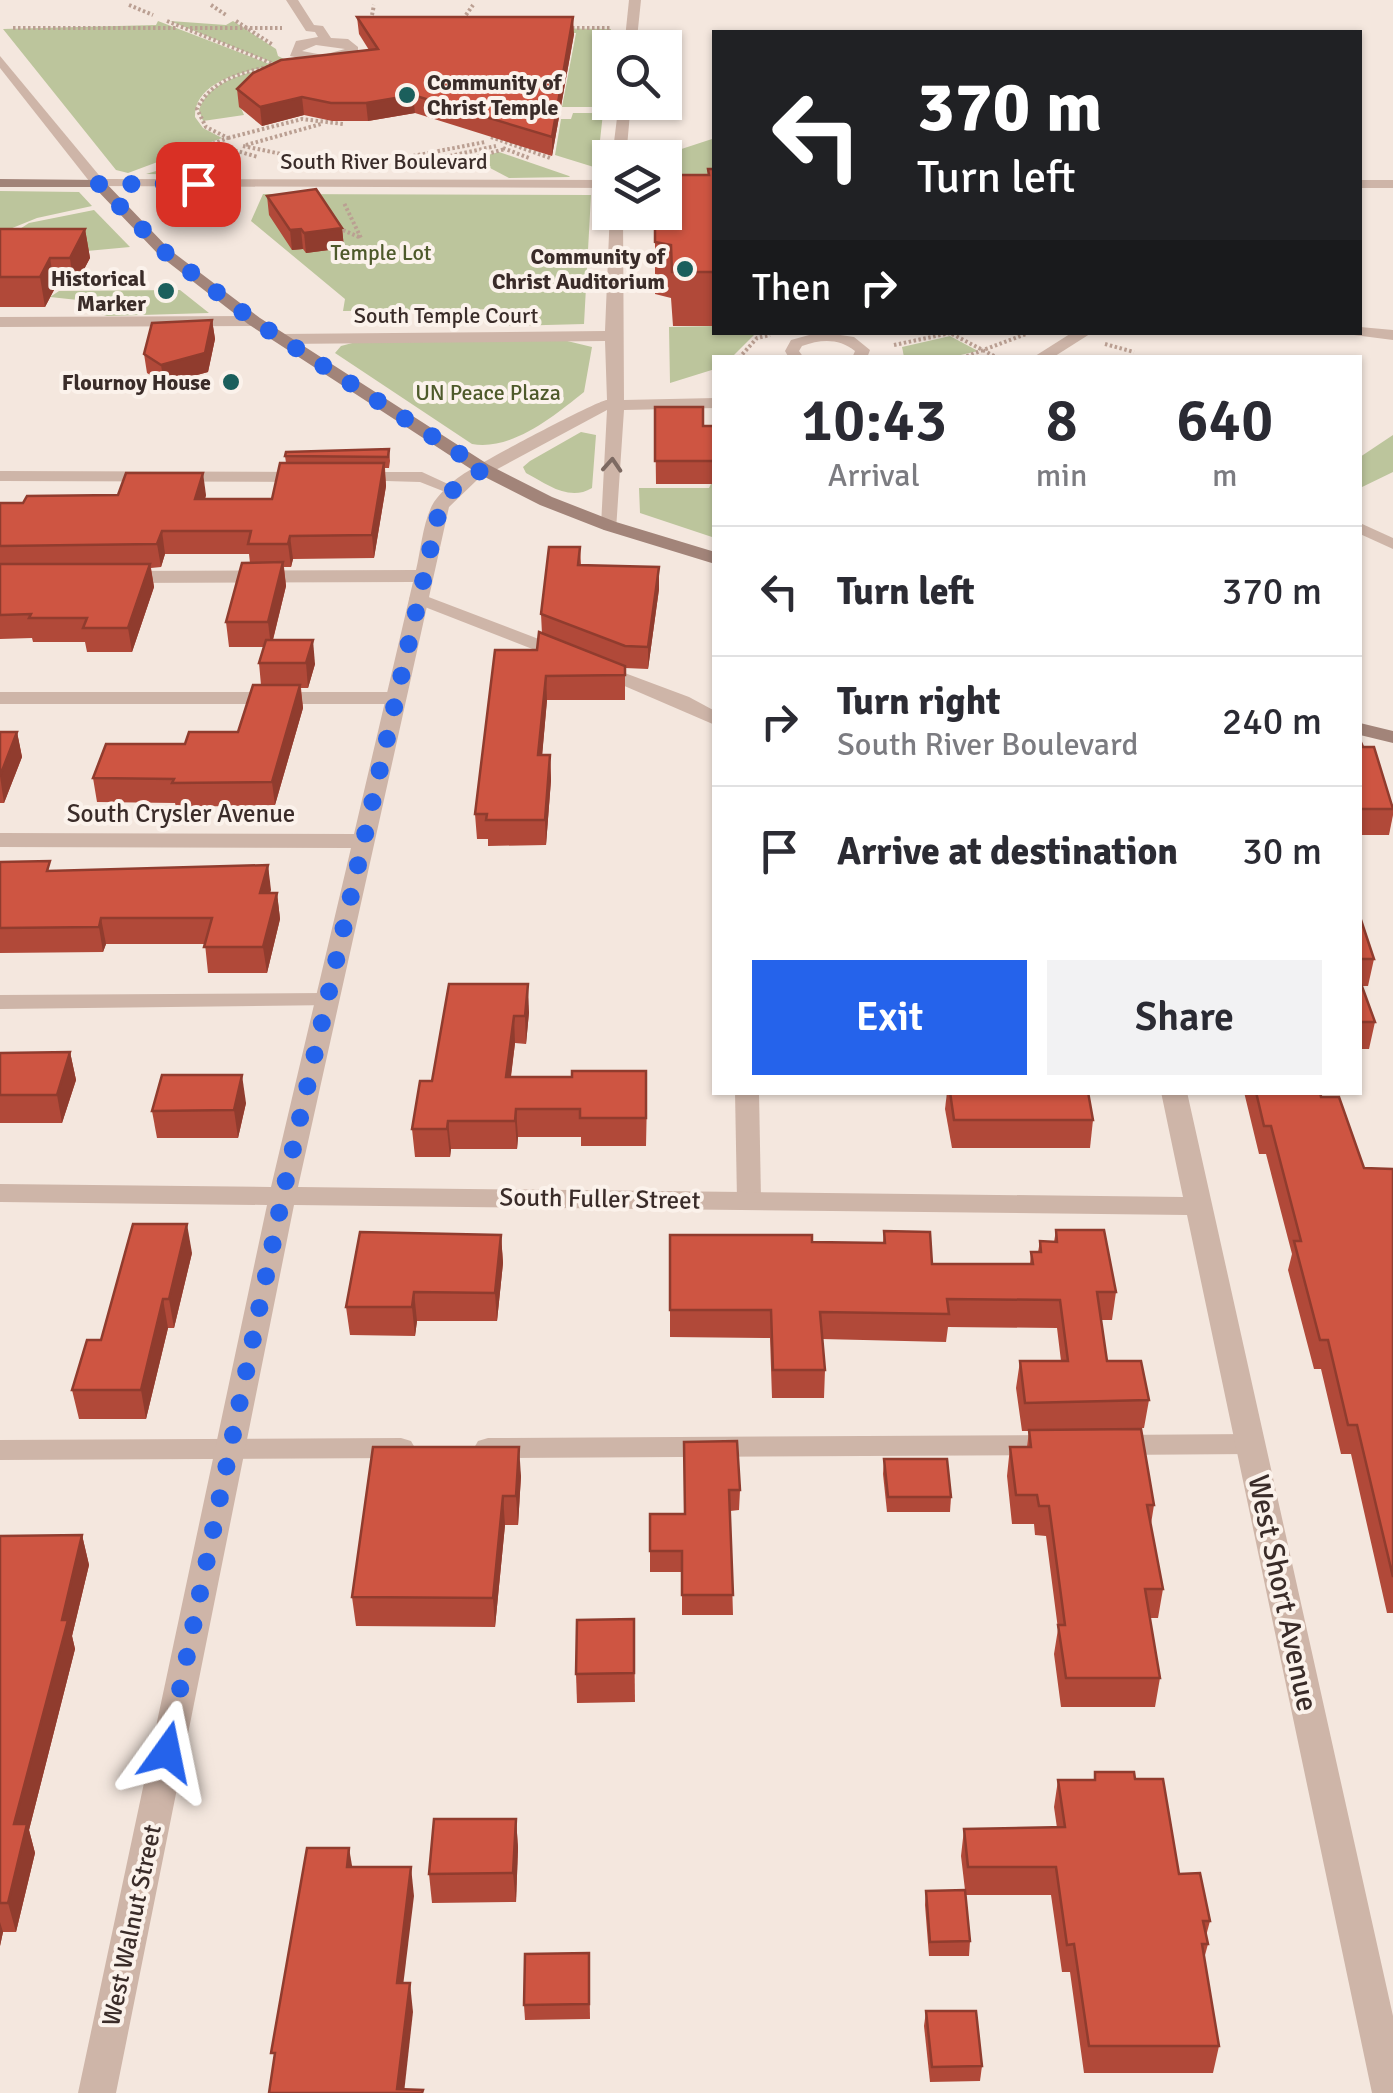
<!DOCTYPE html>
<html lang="en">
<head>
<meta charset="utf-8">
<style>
	:root { --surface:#fff; --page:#f2f2f3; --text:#2b2b33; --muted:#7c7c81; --line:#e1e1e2; --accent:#2563eb }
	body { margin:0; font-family:Signika,sans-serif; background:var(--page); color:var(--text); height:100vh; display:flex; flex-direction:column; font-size:38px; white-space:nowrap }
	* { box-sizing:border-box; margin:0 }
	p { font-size:32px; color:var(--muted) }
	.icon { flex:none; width:55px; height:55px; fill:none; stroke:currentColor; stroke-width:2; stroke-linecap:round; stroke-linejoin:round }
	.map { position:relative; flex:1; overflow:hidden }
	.side { position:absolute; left:712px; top:355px; width:650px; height:740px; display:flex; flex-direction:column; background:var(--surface); border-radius:0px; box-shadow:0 2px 8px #0004 }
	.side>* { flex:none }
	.hud { position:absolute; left:712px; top:30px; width:650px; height:305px; border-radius:0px; box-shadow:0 2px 8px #0004; background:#202124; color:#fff; overflow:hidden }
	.controls { position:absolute; left:592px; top:30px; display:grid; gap:20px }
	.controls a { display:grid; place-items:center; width:90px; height:90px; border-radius:0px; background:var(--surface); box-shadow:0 2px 8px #0004; font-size:50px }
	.pin { position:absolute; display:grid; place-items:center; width:85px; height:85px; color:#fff; margin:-42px; border-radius:20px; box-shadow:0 5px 15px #0006 }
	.me { position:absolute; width:110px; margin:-55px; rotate:12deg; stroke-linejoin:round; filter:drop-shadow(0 0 8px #0008) }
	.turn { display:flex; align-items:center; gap:35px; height:210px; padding:0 40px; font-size:45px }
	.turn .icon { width:130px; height:130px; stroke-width:2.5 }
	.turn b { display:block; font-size:70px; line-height:85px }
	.then { display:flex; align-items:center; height:95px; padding:0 40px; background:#0003; gap:20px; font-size:38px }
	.eta { display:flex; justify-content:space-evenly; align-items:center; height:170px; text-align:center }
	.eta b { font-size:60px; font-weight:600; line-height:70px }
	.cta { display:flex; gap:20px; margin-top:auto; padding:20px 40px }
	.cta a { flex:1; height:115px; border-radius:0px; background:var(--accent); color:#fff; font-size:40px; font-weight:600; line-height:115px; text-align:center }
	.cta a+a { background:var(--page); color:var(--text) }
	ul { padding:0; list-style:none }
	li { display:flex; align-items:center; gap:30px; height:130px; padding:0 40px; border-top:2px solid var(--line) }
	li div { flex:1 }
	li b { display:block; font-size:38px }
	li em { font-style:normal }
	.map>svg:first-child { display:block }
</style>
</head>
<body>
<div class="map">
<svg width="1393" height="2093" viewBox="0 0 1393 2093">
	<rect width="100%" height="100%" fill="#f4e7de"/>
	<g fill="#bcc59c">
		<path d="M158,21L272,65C244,72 194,81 195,117L203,128L222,138L128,173L116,170L3,29L156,25Z"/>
		<path d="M170,21L226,25L233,21L276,49L278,56L288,61L276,64Z"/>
		<path d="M527,28L611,29L603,107H562L576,33H456Z"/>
		<path d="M275,66L241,108L244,115L203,121L199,110C209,80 248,73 275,66Z"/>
		<path d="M573,113H603L597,168L555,155L561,119H571Z"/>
		<path d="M712,139V176H665V158H654Z"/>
		<path d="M499,152L569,176L570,177L509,178L473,159Z"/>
		<path d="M214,154L241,162L209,175L146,174Z"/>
		<path d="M0,191L79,192L92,206L37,218L0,233Z"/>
		<path d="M263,194L591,195L584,324L509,326L511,316L520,309L343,311L345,299L251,221Z"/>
		<path d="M94,210L130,247L76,252L12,234L29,223Z"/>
		<path d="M180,290L209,313L107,316L98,313L87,301L50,297L59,291Z"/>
		<path d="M715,326V332L756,333L732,357L715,358V369L670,383L669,327Z"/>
		<path d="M950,336L978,351L952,357H904L902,347Z"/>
		<path d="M563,340L592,347L584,392C554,416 512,451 472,444L335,353L341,346L356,342Z"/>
		<path d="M581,432L596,435L592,488C569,502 547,484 526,473L523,467L530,461Z"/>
		<path d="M1393,435V472L1360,488V457Z"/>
		<path d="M711,484H715V538L640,513L639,488H709Z"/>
	</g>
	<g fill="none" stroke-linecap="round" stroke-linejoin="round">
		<g stroke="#ba9f92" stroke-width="4" stroke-dasharray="2.5 2.5" stroke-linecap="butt">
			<path d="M129,5L153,15"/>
			<path d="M211,5L226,15"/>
			<path d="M372,15L374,5"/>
			<path d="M466,15L473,5"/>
			<path d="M167,21L276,65C245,72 212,78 197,109L206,127L228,138L178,157"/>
			<path d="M236,21L273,45"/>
			<path d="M13,28H177"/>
			<path d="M190,28H282"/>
			<path d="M567,28H610"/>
			<path d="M491,137L550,158"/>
			<path d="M228,138L302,119L343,124"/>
			<path d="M246,145L321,124"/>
			<path d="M243,146L296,157"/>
			<path d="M503,148L529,158"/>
			<path d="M230,149L258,157"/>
			<path d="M413,156L485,142"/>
			<path d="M200,157L216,153L231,158"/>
			<path d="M445,157L496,146"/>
			<path d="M472,158L505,149"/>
			<path d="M334,226L361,238L344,203"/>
			<path d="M952,334L998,358"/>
			<path d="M1105,344L1134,352"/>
			<path d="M894,345L955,332"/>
			<path d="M739,358L757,338L770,335"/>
			<path d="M962,358L1026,334"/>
		</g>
		<g fill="#ceb5a8" fill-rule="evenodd">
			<path d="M820,332L854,337L870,350L867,358H852L855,351C839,338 821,339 802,346L799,351L804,358H789L785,351L791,340Z"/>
			<path d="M0,471L306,472L314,477L306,482L0,481Z"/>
			<path d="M358,472H422L461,490L453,495L420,482L352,480L350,477Z"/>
			<path d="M1360,523L1393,538V549L1360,534Z"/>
			<path d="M418,593L570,651L573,655L564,660L558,659L412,602L409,598Z"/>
			<path d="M598,663L689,697L715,711V725L592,672L589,668Z"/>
			<path d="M0,692H395L404,698L395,704H0Z"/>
			<path d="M326,993L334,995L337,1000L334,1005L0,1009V995Z"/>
			<path d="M735,1092H759L761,1200L749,1208L737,1200Z"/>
			<path d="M1251,1434L1261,1437L1265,1444L1261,1451L1251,1454L1113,1455L1103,1452L1099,1445L1103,1438L1113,1435Z"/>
			<path d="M1056,1435L1066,1438L1070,1445L1066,1452L1056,1455L488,1458L478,1455L474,1448L478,1441L488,1438Z"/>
			<path d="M401,1438L411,1441L415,1448L411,1455L401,1458L0,1460V1440Z"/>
		</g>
		<g fill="#ceb5a8" fill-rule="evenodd">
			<path d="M286,0H298L314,25L323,26L331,38L348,39L358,47V53L323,63L290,56L296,41L318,37L315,32L306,31ZM316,45L345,49L323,55L302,51Z"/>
			<path d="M629,0H641L636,48H624Z"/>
			<path d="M619,102H631L626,158H612Z"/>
			<path d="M98,179L610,180V188L93,186L91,183Z"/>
			<rect x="665" y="180" width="50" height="8"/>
			<rect x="1360" y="180" width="33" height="8"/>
			<path d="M610,210L623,212L624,400L715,398V408L624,410L616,530H604L601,526L607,410L477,480L449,507L298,1187L1183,1197L1161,1092H1187L1393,2016V2093H1372L1187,1215L294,1205L116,2093H78L267,1205L0,1202V1184L271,1187L351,848L0,847V833L354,834L413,582L120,583L111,577L120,571L416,570C421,550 423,520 434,502C442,491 451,482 462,475C476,465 598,400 607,400L605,341L280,344L272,339L280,334L605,331Z"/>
			<path d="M0,317L254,316L262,321L254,326L0,327Z"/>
			<path d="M1360,327L1393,330V340L1354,335L1352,332H1360Z"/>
			<path d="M1073,332H1093L1052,358H1032Z"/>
		</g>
		<path fill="#ceb5a8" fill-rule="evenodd" d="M0,56L103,180V186H93L0,68Z"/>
		<g fill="#a28479" fill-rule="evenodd">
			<path d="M0,179L103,180L170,250L260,318L489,465L552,497L616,522L715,552V564L604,530L540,505L477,473L248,324L160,256L94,187H0Z"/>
			<path d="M1360,723L1393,731V743L1360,735Z"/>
		</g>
	</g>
	<g fill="#b14939">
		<path d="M357,17L574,34L552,156L415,113L368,121H332L304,115L262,126L239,107L237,89L369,50L359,34Z"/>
		<path d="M715,169V326H673L671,298L655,294V212Z"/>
		<path d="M267,196L342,228L344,248L306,253L303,249L292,250L269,215Z"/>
		<path d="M0,229H85L90,258L74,288H55L45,307H0Z"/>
		<path d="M212,320L215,339L208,372L164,384L147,373L144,354Z"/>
		<path d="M655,407L703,426H715V484H656Z"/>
		<path d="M389,449L390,461L389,468H385L386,486L374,558L293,559L291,567H284L286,586L273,640L315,664L308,688H301L303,708L275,805L176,807L175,803L97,802L93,778L185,744L238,732L261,685L259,663L264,647H229L226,622L250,563L249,554H165L161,567L151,568L154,587L132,652H87L85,642H33L32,638L0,639V503L206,495L205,499H272L286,463L285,456Z"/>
		<path d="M580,547L581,565L659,567V589L648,669L625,668V700H547L542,755H550L551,780L546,845L488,846V839H477L475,814L542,634L541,614Z"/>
		<path d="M0,732H17L22,757L4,803H0Z"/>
		<path d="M1360,740L1393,806V815L1389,835H1360Z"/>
		<path d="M0,862L52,871L268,865L270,893H277L280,919L267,973H208L205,944H106L103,952L0,953Z"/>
		<path d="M1360,917L1374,959L1368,986H1362L1375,1022L1369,1049H1360Z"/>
		<path d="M449,984L529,1012L526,1044L515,1043L511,1077L647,1098L646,1146H581V1137H518L517,1149H451L450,1157H415L412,1129L432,1081Z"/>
		<path d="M70,1052L76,1080L62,1123H0V1053Z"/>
		<path d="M947,1092H1088L1093,1120L1090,1148H952L945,1109Z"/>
		<path d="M1244,1092H1320L1364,1168L1393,1169V1613H1387L1351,1454H1341L1321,1369H1314L1288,1270L1292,1254L1266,1154H1259Z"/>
		<path d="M246,1103L238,1138H157L152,1111Z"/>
		<path d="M1056,1230L1116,1292L1112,1320H1101L1107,1361L1149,1400L1144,1428L1088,1430L1154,1505L1151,1524L1163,1589L1158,1618H1150L1160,1678L1155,1707H1061L1054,1654L1058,1629L1046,1536L1035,1535L1034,1524H1012L1007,1476L1010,1447H1027L1029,1431H1022L1016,1388L1020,1361H1061L1057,1328L948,1327L946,1342L822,1339L825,1370L824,1398H772L770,1338L670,1337V1235L812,1242L883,1243L884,1231L932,1264H1030L1031,1252H1038L1040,1241L1054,1242Z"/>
		<path d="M501,1235L503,1263L497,1321H417L415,1336L350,1335L346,1307Z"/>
		<path d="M192,1253L174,1328H168L146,1419H79L72,1390L101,1340Z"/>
		<path d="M684,1442L740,1490L739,1510L730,1511L733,1615H682V1572H650V1514H685Z"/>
		<path d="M884,1459L951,1497L950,1512H887L883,1474Z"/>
		<path d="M521,1476L518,1525H505L495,1627L356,1626L352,1597Z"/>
		<path d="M82,1535L89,1565L72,1636L75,1649L29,1830L35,1853L16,1932H3L0,1946V1536Z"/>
		<path d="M634,1619L635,1702L577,1703L576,1674Z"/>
		<path d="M1095,1772L1135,1779L1179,1874L1210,1921L1206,1936L1208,1944L1204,1959L1219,2046L1213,2073H1084L1070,1972H1062L1051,1895H966L970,1941L969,1956H929L925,1905L926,1891L965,1890L961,1856L964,1829L1057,1828L1054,1807L1058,1780H1094Z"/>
		<path d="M516,1819L518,1848L516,1902L432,1903L429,1874Z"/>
		<path d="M589,1953L590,2019L525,2020L524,2005Z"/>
		<path d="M926,2011L982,2066L980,2081L930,2082L924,2026Z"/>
	</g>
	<g fill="#903c2e">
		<path d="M573,17L574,34L552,156V137Z"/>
		<path d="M413,95L415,113L368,121L366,103Z"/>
		<path d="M302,97L304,115L262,126L260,107Z"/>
		<path d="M342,228L344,248L306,253L304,233Z"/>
		<path d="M85,229L90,258L74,288L70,258Z"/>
		<path d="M301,229L303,249L292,250L290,230Z"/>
		<path d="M50,258L55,288L45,307L40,277Z"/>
		<path d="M212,320L215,339L208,372L164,384L161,365Z"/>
		<path d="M384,463L386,486L374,558L372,535Z"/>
		<path d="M203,473L206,495L198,522L195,499Z"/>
		<path d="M162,531L165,554L161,567L157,544Z"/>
		<path d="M290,536L293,559L291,567L288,544Z"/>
		<path d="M283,562L286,586L271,647L268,622Z"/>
		<path d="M150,564L154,587L132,652L128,628Z"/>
		<path d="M659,567V589L648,669V647Z"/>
		<path d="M313,640L315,664L308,688L306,663Z"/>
		<path d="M546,676L547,700L540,780L538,755Z"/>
		<path d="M300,685L303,708L275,805L272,782Z"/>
		<path d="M17,732L22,757L4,803L0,776Z"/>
		<path d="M550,755L551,780L546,845L545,820Z"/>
		<path d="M268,865L271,890L264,919L260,893Z"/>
		<path d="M277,893L280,919L267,973L263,947Z"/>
		<path d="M101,918L106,944L103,952L99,927Z"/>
		<path d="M528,984L529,1012L526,1044L525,1016Z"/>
		<path d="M514,1016L515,1043L507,1105L506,1077Z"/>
		<path d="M70,1052L76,1080L62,1123L57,1095Z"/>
		<path d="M242,1075L246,1103L238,1138L234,1110Z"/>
		<path d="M516,1109L518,1137L517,1149L515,1121Z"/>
		<path d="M448,1121L451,1149L450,1157L447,1129Z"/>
		<path d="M187,1224L192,1253L174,1328L169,1299Z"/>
		<path d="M501,1235L503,1263L497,1321L495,1293Z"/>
		<path d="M414,1292L417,1321L415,1336L412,1307Z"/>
		<path d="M163,1299L168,1328L146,1419L141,1390Z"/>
		<path d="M519,1447L521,1476L518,1525L516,1496Z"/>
		<path d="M503,1496L505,1525L495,1627L493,1598Z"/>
		<path d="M82,1535L89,1565L72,1636L75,1649L29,1830L35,1853L16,1932L8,1903L14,1824Z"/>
		<path d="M516,1819L518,1848L516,1902L513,1873Z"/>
		<path d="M349,1848L354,1877L347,1867Z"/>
		<path d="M411,1867L414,1896L400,2011L397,1983Z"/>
		<path d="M0,1922L3,1932L0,1946Z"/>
		<path d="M410,1983L413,2012L404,2093L397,2089Z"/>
	</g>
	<g fill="#ce5542" stroke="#903c2e" stroke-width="2.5">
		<path d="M357,17H573L552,137L413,95L366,103H331L302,97L260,107L237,89L253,73L281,60L378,49Z"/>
		<path d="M708,169H715V272H672L671,245L655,242V212H665V200L672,199V175H709Z"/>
		<path d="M316,189L342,228L304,233L301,229L290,230L267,196Z"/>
		<path d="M0,229H85L70,258H50L40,277H0Z"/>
		<path d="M212,320L205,353L161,365L144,354L152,323Z"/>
		<path d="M655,407H703V426H715V461H655Z"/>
		<path d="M389,449L388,457L285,456L286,452Z"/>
		<path d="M280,463H384L372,535L290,536L288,544H248L251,531H162L157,544L0,546V503H23L27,496L118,495L126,473H203L195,499H272Z"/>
		<path d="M549,547H580L578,565L659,567L648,647L625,646L541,614Z"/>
		<path d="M283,562L268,622H226L242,563Z"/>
		<path d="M0,564H150L128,628H83L87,618H29L31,614L0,615Z"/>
		<path d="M539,632L625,666V675L546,676L538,755H550L545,820H486L487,814H475L495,650H537Z"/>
		<path d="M266,640H313L306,663H259Z"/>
		<path d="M253,685H300L272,782L172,783L174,779L93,778L106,744H185L189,732H238Z"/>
		<path d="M0,732H17L0,776Z"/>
		<path d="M1360,740L1363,747H1374L1393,809H1360Z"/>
		<path d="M50,861L47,871L268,865L260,893H277L263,947H204L212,918H101L99,927L0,928V862Z"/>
		<path d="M1360,917L1374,959H1360Z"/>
		<path d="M1360,981L1375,1022H1360Z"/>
		<path d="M449,984H528L525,1016H514L506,1077H572V1071H646V1118H580V1109H516L515,1121H448L447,1129H412L420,1081H432Z"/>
		<path d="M70,1052L57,1095H0V1053Z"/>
		<path d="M162,1075H242L234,1110L152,1111Z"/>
		<path d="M950,1092H1088L1093,1120H954Z"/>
		<path d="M1256,1092H1320L1321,1097H1339L1364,1168L1393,1169V1577L1357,1425H1348L1328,1340H1320L1294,1241H1301L1271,1126H1264Z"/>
		<path d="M133,1224H187L169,1299H163L141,1390H72L87,1340H101Z"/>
		<path d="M1056,1230H1104L1116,1292H1097L1107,1361H1141L1149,1400L1025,1403L1020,1361H1068L1060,1300L947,1299L949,1314L820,1312L825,1370H773L771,1310H670V1235H812V1242L885,1243L884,1231L930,1232L932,1264H1033L1031,1252H1041L1040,1241L1057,1242Z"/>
		<path d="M360,1232L501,1235L495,1293L414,1292L412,1307H346Z"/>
		<path d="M1141,1429L1154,1505H1147L1163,1589H1145L1160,1678H1066L1058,1625H1065L1049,1506H1039L1037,1495H1016L1010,1447H1031L1029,1430Z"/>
		<path d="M737,1441L740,1490H729L733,1595H682V1551H650V1514H685L684,1442Z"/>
		<path d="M373,1447H519L516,1496H503L493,1598L352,1597Z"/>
		<path d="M884,1459H947L951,1497H888Z"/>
		<path d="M82,1535L62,1620H68L14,1824H27L8,1903H0V1536Z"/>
		<path d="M634,1619V1673L576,1674L577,1620Z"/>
		<path d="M1095,1772H1134L1135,1779H1163L1179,1874L1200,1873L1210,1921H1203L1208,1944H1202L1219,2046H1089L1074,1944L1067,1945L1056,1867H968L964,1829L1065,1827L1058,1780H1095Z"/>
		<path d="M434,1819H516L513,1873L429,1874Z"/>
		<path d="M307,1848H349L347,1867H411L397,1983H410L397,2089L423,2090L422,2093H269L275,2053H271Z"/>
		<path d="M965,1890L970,1941L930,1942L926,1891Z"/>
		<path d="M589,1953V2004L524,2005L525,1954Z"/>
		<path d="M926,2011H976L982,2066L932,2067Z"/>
	</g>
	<defs><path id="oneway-chevron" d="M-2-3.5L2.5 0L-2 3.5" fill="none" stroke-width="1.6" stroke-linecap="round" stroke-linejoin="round" transform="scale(2.5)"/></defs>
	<use stroke="#7d6a62" href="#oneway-chevron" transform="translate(612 465) rotate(-86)"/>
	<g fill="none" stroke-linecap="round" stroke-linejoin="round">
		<path stroke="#2563eb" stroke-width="18" stroke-dasharray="0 32.4" d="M167,1752L287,1175L440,507L453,490L483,469L254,321L166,253L98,184H198"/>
	</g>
	<g fill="#1b5f5c" stroke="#fbf2eb" stroke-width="4">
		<circle cx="407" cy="95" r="10"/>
		<circle cx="685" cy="269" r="10"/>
		<circle cx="166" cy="291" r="10"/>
		<circle cx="231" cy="382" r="10"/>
	</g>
	<g text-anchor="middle" stroke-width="8" stroke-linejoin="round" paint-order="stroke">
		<g font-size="22" font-weight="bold" fill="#3a2c29" stroke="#fbf2eb" text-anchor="end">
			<text x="427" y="90" text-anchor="start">Community of<tspan x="427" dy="25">Christ Temple</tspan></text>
			<text x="665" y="264">Community of<tspan x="665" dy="25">Christ Auditorium</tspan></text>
			<text x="146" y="286">Historical<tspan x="146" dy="25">Marker</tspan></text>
			<text x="211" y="390">Flournoy House</text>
		</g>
		<g font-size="22" fill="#3a2c29" stroke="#fbf2eb">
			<text x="384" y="169">South River Boulevard</text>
			<text x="446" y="323">South Temple Court</text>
		</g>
		<g font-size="22" fill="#4e5a2b" stroke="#fbf2eb">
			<text x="381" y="260">Temple Lot</text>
			<text x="488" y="400">UN Peace Plaza</text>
		</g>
		<g font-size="25" fill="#3a2c29" stroke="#fbf2eb">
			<text x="181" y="822">South Crysler Avenue</text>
			<text transform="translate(600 1198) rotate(1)" y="9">South Fuller Street</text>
			<text transform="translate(131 1925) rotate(-78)" y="9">West Walnut Street</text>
		</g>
		<g font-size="30" fill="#3a2c29" stroke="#fbf2eb">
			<text transform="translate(1283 1593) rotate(78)" y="10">West Short Avenue</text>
		</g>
	</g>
</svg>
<div class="controls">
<a><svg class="icon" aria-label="search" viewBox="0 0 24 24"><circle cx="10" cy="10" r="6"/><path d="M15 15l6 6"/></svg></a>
<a><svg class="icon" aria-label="layers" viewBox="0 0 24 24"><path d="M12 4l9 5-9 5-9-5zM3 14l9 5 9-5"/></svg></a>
</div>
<div class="pin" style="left:198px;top:184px;background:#d93025"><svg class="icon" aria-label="arrive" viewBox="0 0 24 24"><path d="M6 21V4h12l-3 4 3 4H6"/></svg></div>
<svg class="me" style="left:167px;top:1752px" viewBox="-20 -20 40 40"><path d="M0-17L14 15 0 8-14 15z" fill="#2563eb" stroke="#fff" stroke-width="4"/></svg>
<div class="hud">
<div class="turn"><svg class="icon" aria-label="left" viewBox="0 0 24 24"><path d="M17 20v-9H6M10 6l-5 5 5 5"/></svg><div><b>370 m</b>Turn left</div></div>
<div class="then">Then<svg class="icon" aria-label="right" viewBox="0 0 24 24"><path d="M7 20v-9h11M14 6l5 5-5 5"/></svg></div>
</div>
<section class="side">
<div class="eta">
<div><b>10:43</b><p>Arrival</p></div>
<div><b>8</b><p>min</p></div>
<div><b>640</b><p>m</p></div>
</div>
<ul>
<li><svg class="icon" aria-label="left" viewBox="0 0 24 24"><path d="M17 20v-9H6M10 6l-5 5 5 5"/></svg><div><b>Turn left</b></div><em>370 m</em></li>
<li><svg class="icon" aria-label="right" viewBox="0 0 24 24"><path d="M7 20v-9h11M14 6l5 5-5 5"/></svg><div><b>Turn right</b><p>South River Boulevard</p></div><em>240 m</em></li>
<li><svg class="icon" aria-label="arrive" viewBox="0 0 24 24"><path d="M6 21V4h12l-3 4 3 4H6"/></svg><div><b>Arrive at destination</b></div><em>30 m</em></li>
</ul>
<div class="cta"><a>Exit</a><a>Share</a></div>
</section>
</div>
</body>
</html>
